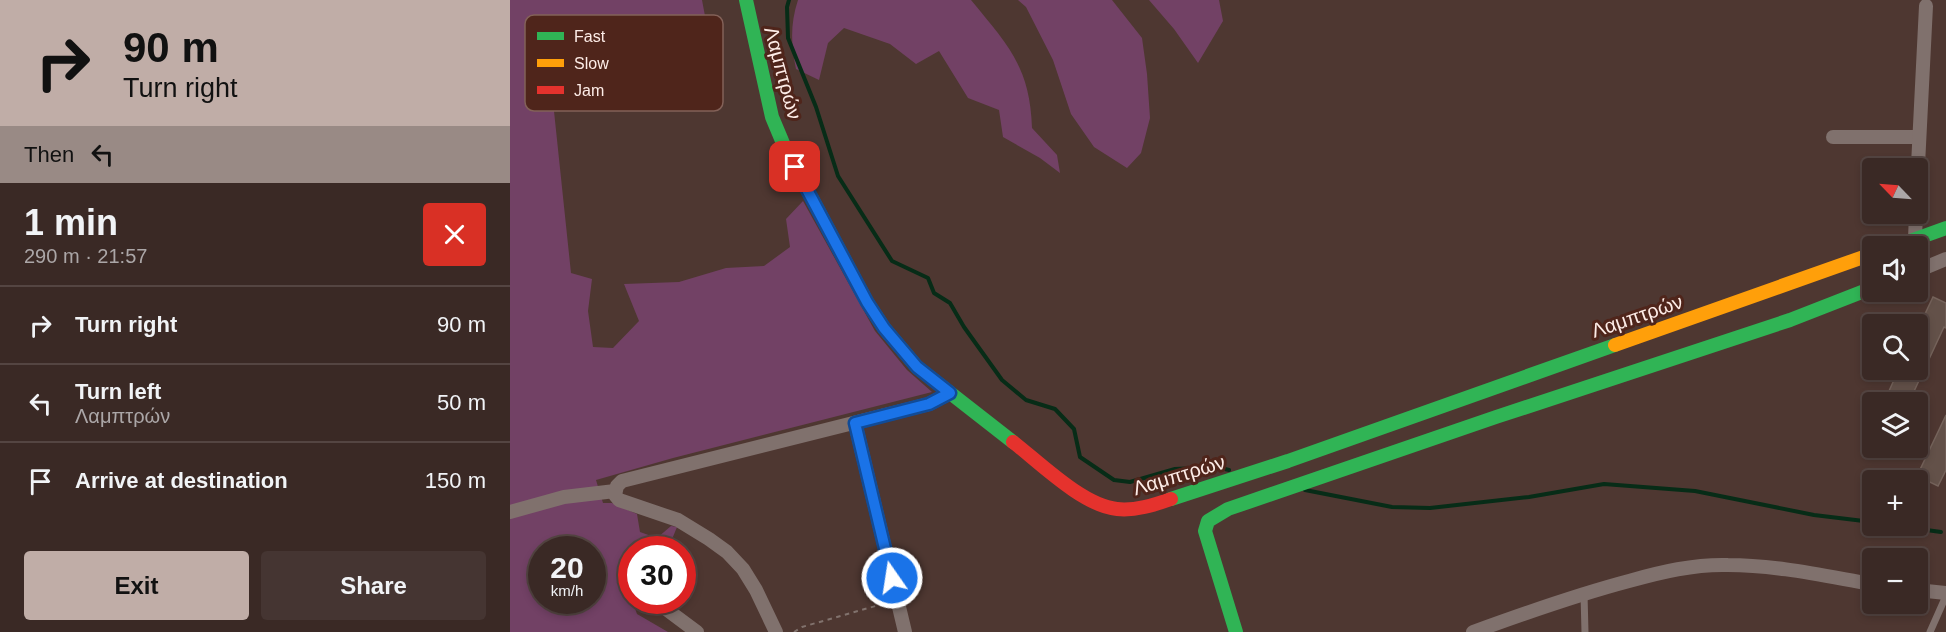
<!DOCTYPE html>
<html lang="en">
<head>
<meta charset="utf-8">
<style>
	:root { --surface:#3a2925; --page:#453532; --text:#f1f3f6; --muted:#aba6a7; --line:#544542; --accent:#c0ada7 }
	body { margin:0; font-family:Arial,sans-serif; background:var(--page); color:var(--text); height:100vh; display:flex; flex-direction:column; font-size:22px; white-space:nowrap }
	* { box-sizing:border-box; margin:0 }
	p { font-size:20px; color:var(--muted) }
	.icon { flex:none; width:33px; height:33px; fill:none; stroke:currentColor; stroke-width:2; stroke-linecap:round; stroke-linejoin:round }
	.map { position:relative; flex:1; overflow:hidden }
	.details { display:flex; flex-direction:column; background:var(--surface); width:510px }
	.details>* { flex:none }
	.guide { background:#c0ada7; color:#111; overflow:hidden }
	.needle { width:39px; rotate:295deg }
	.tools { position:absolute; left:1352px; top:158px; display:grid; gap:12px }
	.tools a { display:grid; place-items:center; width:66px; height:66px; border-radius:6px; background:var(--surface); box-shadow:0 3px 9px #0003,0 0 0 2px var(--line); font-size:30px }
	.speed { position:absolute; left:18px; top:536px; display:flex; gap:12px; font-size:30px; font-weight:700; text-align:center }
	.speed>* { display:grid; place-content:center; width:78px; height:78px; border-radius:50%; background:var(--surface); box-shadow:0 3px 9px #0003,0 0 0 2px var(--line); line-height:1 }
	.speed small { font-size:15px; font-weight:400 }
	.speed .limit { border:9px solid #d22; background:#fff; color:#111 }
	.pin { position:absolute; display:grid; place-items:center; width:51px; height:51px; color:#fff; margin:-26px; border-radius:12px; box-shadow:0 3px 9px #0006 }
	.me { position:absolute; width:66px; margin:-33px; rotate:347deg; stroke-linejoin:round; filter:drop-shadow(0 0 4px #0008) }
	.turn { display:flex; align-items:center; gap:21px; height:126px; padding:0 24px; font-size:27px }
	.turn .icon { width:78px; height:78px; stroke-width:2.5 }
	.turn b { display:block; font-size:42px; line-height:51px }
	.then { display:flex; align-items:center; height:57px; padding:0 24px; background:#0003; gap:12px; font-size:22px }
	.round { display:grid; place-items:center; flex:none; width:63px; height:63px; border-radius:6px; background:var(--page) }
	.overview { display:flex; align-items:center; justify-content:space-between; height:102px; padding:0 24px }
	h1 { font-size:36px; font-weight:800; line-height:45px }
	.button { display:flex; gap:12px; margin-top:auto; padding:12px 24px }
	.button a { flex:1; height:69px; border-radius:6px; background:var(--accent); color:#111; font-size:24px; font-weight:800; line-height:69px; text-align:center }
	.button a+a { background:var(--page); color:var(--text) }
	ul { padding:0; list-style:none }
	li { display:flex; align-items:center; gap:18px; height:78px; padding:0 24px; border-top:2px solid var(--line) }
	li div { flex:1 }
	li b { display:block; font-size:22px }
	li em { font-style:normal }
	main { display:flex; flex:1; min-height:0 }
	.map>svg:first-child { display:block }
</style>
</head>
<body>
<main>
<section class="details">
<div class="guide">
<div class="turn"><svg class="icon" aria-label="right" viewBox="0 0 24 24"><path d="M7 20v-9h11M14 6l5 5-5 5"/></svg><div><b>90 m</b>Turn right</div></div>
<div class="then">Then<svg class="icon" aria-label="left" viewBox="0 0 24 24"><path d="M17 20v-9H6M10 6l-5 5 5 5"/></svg></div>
</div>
<div class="overview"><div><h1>1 min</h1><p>290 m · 21:57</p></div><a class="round" style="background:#d93025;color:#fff"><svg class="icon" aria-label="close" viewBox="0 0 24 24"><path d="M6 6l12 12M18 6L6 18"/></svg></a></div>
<ul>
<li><svg class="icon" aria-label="right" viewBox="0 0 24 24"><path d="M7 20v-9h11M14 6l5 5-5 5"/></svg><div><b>Turn right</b></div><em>90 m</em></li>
<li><svg class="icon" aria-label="left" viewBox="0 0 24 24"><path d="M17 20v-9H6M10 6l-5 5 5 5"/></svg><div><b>Turn left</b><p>Λαμπτρών</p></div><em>50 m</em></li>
<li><svg class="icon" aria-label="arrive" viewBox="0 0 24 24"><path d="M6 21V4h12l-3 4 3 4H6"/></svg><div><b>Arrive at destination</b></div><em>150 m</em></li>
</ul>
<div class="button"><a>Exit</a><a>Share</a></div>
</section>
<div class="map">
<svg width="1436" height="632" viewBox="0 0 1436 632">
	<rect width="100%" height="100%" fill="#4e3731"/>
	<g fill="#724165" fill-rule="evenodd">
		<path d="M0,0H192L198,32L38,54L61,273L82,279L78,311L83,347L103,348L129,321L114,284L169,282L216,268L254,266L280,247L276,219L293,201L365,331L397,370L422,392L163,458L86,480L93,503H102L127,514L130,532L147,538L161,526L167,527L158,549H122V600L127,614L158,632H0ZM32,549H82V600H32Z"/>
		<path d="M288,0H461C498,45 520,67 522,128L547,155L550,173L530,158L493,137L489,110L458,98L429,51L406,64L380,44L334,28L318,43L309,80L286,69C281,45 280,24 288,0Z"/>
		<path d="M508,0H602L632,38L637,74L640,118L631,153L617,168L584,147L561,114L543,60L516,7Z"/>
		<path d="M639,0H709L713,21L688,63L664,29Z"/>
	</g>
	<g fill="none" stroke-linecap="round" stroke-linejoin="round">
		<g stroke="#072c17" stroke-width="4">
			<path d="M279,0L277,7L278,38L306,107L328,176L382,261L418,278L424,293L440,303L454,327L492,380L516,400L545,409L564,429L570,457L604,480L620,482L665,469L707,467L719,470"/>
			<path d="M795,490L882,507L920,508L1019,497L1094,484L1185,491L1304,515L1362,522"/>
			<path d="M1380,525L1431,532"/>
		</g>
	</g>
	<g fill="#635149" stroke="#75635b" stroke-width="1.5">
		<path d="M1423,297L1436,303V328L1434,327L1399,402H1374L1389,369H1407V331Z"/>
		<path d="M1436,415V470L1428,486L1407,476Z"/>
		<path d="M1362,427V447H1378L1372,459L1351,450Z"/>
	</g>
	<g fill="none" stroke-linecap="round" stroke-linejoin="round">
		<path stroke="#81726d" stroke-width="2" stroke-dasharray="4.5 4.5" stroke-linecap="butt" d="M284,632L292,627L376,603"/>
		<g stroke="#80716d" stroke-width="7">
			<path d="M1074,594L1075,632"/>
			<path d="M1420,632L1436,596"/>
		</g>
		<g stroke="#80716d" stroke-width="14">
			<path d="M1323,137H1409"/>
			<path d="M1407,185L1416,6"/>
			<path d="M1405,239L1406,213"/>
			<path d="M1407,271L1436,259"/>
			<path d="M345,423L395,632"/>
			<path d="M0,512L54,497L105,491"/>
			<path d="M1407,590L1436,593"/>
			<path d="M148,603L187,632"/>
			<path d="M266,632L246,590L233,569L217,552L199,539L168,520L109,500L105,495L107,486L112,481L419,404L440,393"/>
			<path d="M963,632C1015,613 1066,595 1119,581C1151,572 1184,564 1218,565C1266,565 1315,576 1362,584"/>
		</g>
		<g stroke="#30b455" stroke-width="14">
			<path d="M236,0L262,117L275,148L357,302L374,328L407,367L503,442"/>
			<path d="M1386,246L1436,228"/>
			<path d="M661,499L778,461L1105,345"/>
			<path d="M726,632L695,531L698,521L718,509L986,417L1280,320L1362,288"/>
		</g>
		<path stroke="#ff9f0a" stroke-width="14" d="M1105,345L1362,254"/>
		<path stroke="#e5322d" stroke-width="14" d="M503,442C529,462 573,506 607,509C625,511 644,505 661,499"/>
	</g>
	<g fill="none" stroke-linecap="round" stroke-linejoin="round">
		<g stroke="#114b97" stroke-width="15">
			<path id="route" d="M285,167L357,302L374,328L407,367L440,393L419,404L345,423L382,578"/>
		</g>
		<use href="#route" stroke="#1a73e8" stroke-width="10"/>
	</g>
	<g text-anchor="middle" stroke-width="6" stroke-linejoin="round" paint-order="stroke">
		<g font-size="20" fill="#fdece7" stroke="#4f251b">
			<text transform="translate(273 73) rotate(75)" y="7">Λαμπτρών</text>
			<text transform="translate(1127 316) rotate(-19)" y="7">Λαμπτρών</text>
			<text transform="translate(669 475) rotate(-17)" y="7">Λαμπτρών</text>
		</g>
	</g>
	<rect x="15" y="15" width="198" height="96" rx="9" fill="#4f251b" stroke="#836158" stroke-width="1.5"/>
	<rect x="27" y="32" width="27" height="8" fill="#30b455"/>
	<rect x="27" y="59" width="27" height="8" fill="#ff9f0a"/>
	<rect x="27" y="86" width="27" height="8" fill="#e5322d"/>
	<g font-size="16" fill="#fdece7">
		<text x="64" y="42">Fast</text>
		<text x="64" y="69">Slow</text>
		<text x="64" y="96">Jam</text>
	</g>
</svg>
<div class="tools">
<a><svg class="needle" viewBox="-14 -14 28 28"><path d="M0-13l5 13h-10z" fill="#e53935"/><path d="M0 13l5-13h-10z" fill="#aba6a7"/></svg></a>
<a><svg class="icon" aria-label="sound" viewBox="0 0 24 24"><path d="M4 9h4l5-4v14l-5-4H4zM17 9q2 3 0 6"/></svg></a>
<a><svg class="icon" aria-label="search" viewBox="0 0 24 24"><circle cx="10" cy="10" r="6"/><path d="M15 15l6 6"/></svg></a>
<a><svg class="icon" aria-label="layers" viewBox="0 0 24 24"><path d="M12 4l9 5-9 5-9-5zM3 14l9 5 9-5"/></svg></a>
<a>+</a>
<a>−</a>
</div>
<div class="speed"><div>20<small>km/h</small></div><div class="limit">30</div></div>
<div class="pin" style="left:285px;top:167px;background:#d93025"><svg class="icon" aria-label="arrive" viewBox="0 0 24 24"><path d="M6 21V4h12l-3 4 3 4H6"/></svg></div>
<svg class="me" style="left:382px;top:578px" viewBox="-20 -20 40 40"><circle r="17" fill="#1a73e8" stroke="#fff" stroke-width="3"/><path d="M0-11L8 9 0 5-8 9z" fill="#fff"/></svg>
</div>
</main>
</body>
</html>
